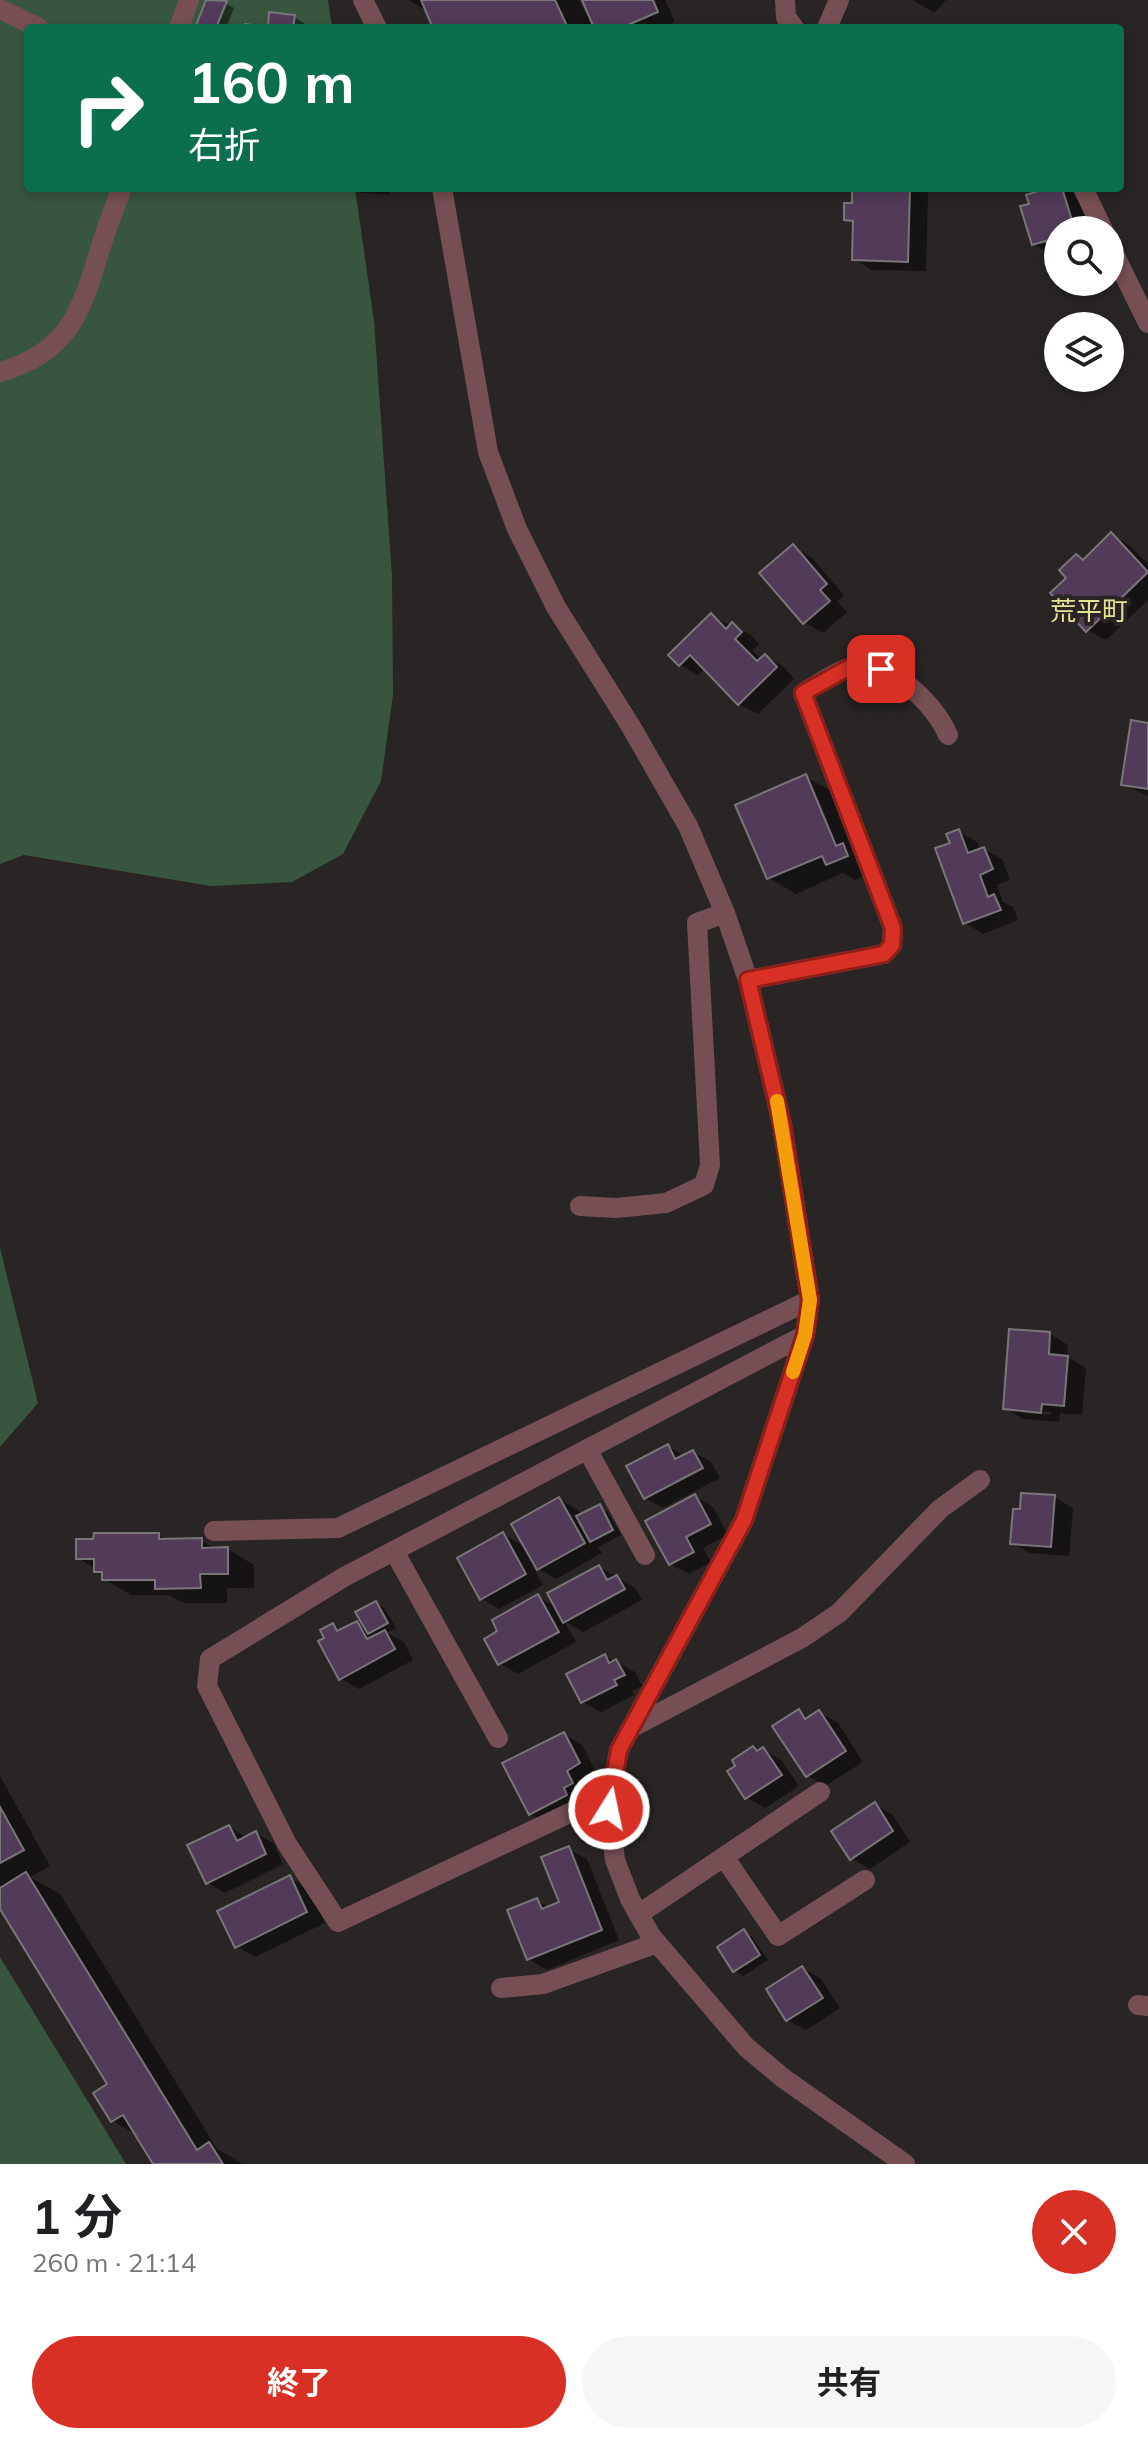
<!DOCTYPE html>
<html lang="ja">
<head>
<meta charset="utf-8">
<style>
	:root { --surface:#fff; --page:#f6f6f6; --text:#202124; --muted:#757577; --accent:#d93025 }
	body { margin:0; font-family:Mulish,"Noto Sans JP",sans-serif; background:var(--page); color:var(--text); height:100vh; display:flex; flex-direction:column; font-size:30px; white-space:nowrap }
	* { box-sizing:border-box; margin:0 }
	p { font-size:26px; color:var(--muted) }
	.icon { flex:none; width:44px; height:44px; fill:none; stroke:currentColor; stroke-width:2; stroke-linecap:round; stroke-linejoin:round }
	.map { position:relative; height:2164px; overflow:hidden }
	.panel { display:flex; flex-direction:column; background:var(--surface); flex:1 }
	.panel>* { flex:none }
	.banner { position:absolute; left:24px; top:24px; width:1100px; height:168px; border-radius:8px; box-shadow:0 4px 12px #0003; background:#0b6e4f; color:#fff; overflow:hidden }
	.fabs { position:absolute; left:1044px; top:216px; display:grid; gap:16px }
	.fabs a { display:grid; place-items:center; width:80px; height:80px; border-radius:50%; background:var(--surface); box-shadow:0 4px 12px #0003; font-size:40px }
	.pin { position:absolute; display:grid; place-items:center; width:68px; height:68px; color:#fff; margin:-34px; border-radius:16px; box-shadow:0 4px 12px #0006 }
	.me { position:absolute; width:88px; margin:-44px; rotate:10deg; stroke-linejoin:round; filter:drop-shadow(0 0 6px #0008) }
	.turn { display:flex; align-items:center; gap:28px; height:168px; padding:0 32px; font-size:36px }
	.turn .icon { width:104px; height:104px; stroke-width:2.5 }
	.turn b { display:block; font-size:56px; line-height:68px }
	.round { display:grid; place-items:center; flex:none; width:84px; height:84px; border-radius:42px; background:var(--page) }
	.headline { display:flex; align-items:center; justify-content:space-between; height:136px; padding:0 32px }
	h1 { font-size:48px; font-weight:700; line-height:60px }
	.cta { display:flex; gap:16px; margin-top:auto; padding:16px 32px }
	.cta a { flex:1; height:92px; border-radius:48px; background:var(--accent); color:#fff; font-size:32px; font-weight:700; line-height:92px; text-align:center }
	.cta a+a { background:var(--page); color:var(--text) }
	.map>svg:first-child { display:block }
</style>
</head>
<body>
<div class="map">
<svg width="1148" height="2164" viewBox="0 0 1148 2164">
	<rect width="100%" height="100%" fill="#282524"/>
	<g fill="#38563f">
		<path d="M0,0H328L332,28H28V188H355L374,321L392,576L393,695L381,781L343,854L292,882L211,886L24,855L0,864Z"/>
		<path d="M0,1248L38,1403L0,1447Z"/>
		<path d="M0,1957L126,2164H0Z"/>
	</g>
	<g fill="#0007" fill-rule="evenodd">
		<path d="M208,0H219L234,8L226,28H197Z"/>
		<path d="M409,0H579L586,14L589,12L587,0H665L675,22L662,28H433L427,11Z"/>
		<path d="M913,0H946L934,13Z"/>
		<path d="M294,17L312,28H269Z"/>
		<path d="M347,188H390L389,195L354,192Z"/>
		<path d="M854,188H920L928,193L926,271L872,270L854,259L855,225L846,219L854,205Z"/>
		<path d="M1053,188H1064L1079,196L1089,230H1058V260L1034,244L1031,205Z"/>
		<path d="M1111,534L1129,545L1148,564V600L1106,640L1087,630L1069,578L1077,556L1084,561Z"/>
		<path d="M793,546L811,557L844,595L837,601L847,612L823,633L804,622Z"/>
		<path d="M711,616L751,635L759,644L752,650L762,660L765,656L784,667L794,679L758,714L739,704L705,668L698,675L680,665Z"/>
		<path d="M1148,725V796L1123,784Z"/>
		<path d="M806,777L833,792L874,871L855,880L843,873L796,894L769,878Z"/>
		<path d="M958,831L977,842L980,850L984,849L1002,859L1010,880L997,885L1003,902L1013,907L1018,920L983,934L965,923Z"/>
		<path d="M1050,1334L1068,1345L1067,1357L1086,1368L1082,1415L1060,1413L1059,1422L1023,1419L1005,1408ZM1022,1409L1051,1412V1415L1022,1413Z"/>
		<path d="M668,1446L684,1456L693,1452L711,1462L720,1478L663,1508L645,1498Z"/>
		<path d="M695,1496L713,1507L728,1535L703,1548L711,1562L689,1574L670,1564Z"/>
		<path d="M1054,1497L1073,1508L1069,1556L1030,1553L1012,1543Z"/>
		<path d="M559,1499L578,1510L581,1516L600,1507L608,1512L621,1535L598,1547L602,1553L556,1579L532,1565L543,1585L499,1609L481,1598L503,1534L527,1548Z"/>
		<path d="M158,1535L169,1541L201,1540L217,1550L227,1549L254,1565V1588H227V1603H184L169,1595H131L104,1579V1575L96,1569L78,1558Z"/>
		<path d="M599,1567L635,1588L642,1600L583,1632L564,1621L576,1642L518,1674L500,1664L538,1597L558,1608Z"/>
		<path d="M376,1603L384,1608L396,1628L387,1633L404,1642L413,1660L359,1689L340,1678L327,1638L332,1625L342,1631L357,1623L367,1629Z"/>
		<path d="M605,1656L635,1672L642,1686L632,1691L634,1695L601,1712L583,1702Z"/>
		<path d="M799,1712L810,1718L819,1712L838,1723L863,1762L825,1786L807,1775Z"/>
		<path d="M564,1734L582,1745L597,1774L584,1781L590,1793L548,1824L530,1814Z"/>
		<path d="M753,1749L759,1752L763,1749L781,1760L799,1786L765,1808L746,1797Z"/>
		<path d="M0,1776L50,1866L30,1877L60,1894L217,2149L243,2164H155L137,2135L113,2121L110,2085L0,1905Z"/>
		<path d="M875,1805L893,1815L910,1842L870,1869L851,1858Z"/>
		<path d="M229,1827L247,1838L256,1833L274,1844L283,1864L225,1893L207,1882Z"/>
		<path d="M568,1849L587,1859L619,1940L547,1970L529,1959L537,1901L550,1908L561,1903Z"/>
		<path d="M290,1878L308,1888L325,1923L255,1957L236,1946Z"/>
		<path d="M744,1932L752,1937L768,1960L743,1976L735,1971Z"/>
		<path d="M802,1968L821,1979L840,2008L806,2030L787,2020Z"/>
	</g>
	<g fill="#523b59" stroke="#787678" stroke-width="2">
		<path d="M206,0L227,1L216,28H195Z"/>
		<path d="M421,0H555L568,28H428L432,26Z"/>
		<path d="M582,0H653L658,12L621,28H594Z"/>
		<path d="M269,12L295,15L293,28H245V24L268,27Z"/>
		<path d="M852,188H910L908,262L852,260L853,221L844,220V203H852Z"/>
		<path d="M1047,188H1062L1075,230H1058V257L1051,259L1046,241L1032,245L1020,206L1029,204L1026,195Z"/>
		<path d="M1111,532L1148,572L1086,632L1050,593L1066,578L1059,570L1076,554L1083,560Z"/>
		<path d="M793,544L827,584L820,590L830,601L803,624L759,573Z"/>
		<path d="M711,613L726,629L732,622L742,632L735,639L757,661L765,654L777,667L738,705L690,655L679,666L668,655Z"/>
		<path d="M1131,720L1148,723V789L1121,785Z"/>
		<path d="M806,774L836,846L843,843L848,856L826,865L822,856L767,879L735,805Z"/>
		<path d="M959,829L968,853L984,847L993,869L980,875L988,897L994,894L1001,910L963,924L935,848L950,843L946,834Z"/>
		<path d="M1009,1329L1050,1332L1049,1354L1068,1356L1064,1406L1042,1404L1041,1413L1003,1409Z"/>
		<path d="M668,1444L675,1459L693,1450L703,1468L644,1499L626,1466Z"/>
		<path d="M1021,1493L1055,1495L1051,1547L1010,1544L1013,1509H1020Z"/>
		<path d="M695,1494L711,1524L686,1537L694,1552L669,1565L645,1521Z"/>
		<path d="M559,1497L585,1543L537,1570L511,1524Z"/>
		<path d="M600,1504L613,1530L590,1542L576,1516Z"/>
		<path d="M503,1532L526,1574L480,1600L457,1558Z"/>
		<path d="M94,1533H159V1539L202,1538V1548L228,1547V1574H200L201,1588L155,1589V1580H102V1572H94V1559H76V1539H93Z"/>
		<path d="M599,1565L607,1580L617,1575L625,1589L563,1623L547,1593Z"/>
		<path d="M538,1594L559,1632L498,1665L484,1639L497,1631L492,1620Z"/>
		<path d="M376,1601L388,1623L368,1634L355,1612Z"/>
		<path d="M357,1621L367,1639L385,1630L395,1649L339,1680L318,1641L324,1638L320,1630L333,1623L337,1631Z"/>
		<path d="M605,1654L609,1663L616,1659L625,1675L614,1680L617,1685L581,1703L566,1674Z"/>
		<path d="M799,1709L805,1719L819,1710L846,1751L806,1777L772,1726Z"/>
		<path d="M564,1732L580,1763L567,1771L573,1783L564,1788L567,1795L529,1815L502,1763Z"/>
		<path d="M753,1746L757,1751L763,1747L782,1775L745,1799L727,1771L735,1766L732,1760Z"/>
		<path d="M875,1802L893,1831L850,1860L831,1831Z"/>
		<path d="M0,1807L24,1850L0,1863Z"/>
		<path d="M229,1825L237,1841L256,1831L266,1854L206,1884L187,1845Z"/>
		<path d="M569,1846L602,1930L527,1960L507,1910L537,1898L542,1909L559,1902L541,1857Z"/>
		<path d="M26,1872L197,2150L209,2142L223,2164H153L123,2115L111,2122L93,2093L107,2084L0,1909V1888Z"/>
		<path d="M290,1875L307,1912L235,1948L217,1911Z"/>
		<path d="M744,1929L760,1955L733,1972L717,1947Z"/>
		<path d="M802,1966L823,1998L786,2021L766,1989Z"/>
	</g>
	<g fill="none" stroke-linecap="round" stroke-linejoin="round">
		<g stroke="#754f53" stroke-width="20">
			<path d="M0,9L39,28"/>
			<path d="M631,1728L802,1638L839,1613L940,1509L980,1480"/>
			<path d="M501,1988L543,1984L657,1943"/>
		</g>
		<g stroke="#754f53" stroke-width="20">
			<path d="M363,0L377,28"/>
			<path d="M785,0L786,17L794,28"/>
			<path d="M179,28L189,0"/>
			<path d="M827,28L839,0"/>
			<path d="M442,188L488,452L517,529L556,607L630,725L688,826L725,913L748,980L782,1124L810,1300L805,1335L744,1520L619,1750L609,1809L615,1860L630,1899L651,1936L746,2047L783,2078L905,2164"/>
			<path d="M1083,188L1103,230"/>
			<path d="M1110,246L1148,323"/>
			<path d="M0,372C70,353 82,309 101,246C107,226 115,207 122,188"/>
			<path d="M748,980L884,954L892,945L893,928L803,693C816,686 831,674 846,669C887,656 933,701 948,735"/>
			<path d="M580,1206L616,1208L666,1203L704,1185L710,1165L697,923L725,913"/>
			<path d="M587,1449L645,1555"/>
			<path d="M214,1531L338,1528L810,1300"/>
			<path d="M394,1551L498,1738"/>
			<path d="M612,1793L338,1922L287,1844L207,1686L210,1659L344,1577L805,1335"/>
			<path d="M724,1857L778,1936L865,1880"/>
			<path d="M639,1914L820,1792"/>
			<path d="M1138,2005L1148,2006"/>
		</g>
	</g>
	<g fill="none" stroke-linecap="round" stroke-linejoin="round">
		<g stroke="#8d1f18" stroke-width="20">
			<path id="route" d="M609,1809L619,1750L744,1520L805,1335L810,1300L782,1124L748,980L884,954L892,945L893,928L803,693L848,668L881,669"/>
		</g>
		<use href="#route" stroke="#d93025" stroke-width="14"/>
		<path stroke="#f59e0b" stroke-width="14" d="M777,1101L810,1300L805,1335L793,1372"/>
	</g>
	<g text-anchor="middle" stroke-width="8" stroke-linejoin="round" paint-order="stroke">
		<g font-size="26" fill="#e7e394" stroke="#282524">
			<text x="1089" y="620">荒平町</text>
		</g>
	</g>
</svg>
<div class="fabs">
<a><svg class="icon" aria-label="search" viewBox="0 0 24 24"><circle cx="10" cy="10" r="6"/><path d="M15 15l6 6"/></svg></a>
<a><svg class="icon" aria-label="layers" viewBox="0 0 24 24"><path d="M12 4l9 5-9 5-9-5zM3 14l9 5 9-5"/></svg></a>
</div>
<div class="pin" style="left:881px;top:669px;background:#d93025"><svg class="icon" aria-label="arrive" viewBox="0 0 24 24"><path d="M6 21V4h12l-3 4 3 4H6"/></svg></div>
<svg class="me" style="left:609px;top:1809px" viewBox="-20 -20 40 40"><circle r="17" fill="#d93025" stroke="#fff" stroke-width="3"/><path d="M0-11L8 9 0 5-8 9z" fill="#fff"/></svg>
<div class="banner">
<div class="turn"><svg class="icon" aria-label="right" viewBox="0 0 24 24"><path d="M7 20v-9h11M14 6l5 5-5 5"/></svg><div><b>160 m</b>右折</div></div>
</div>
</div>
<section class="panel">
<div class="headline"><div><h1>1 分</h1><p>260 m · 21:14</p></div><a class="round" style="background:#d93025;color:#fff"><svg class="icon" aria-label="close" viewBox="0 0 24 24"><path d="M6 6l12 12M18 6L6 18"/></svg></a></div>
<div class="cta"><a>終了</a><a>共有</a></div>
</section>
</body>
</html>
